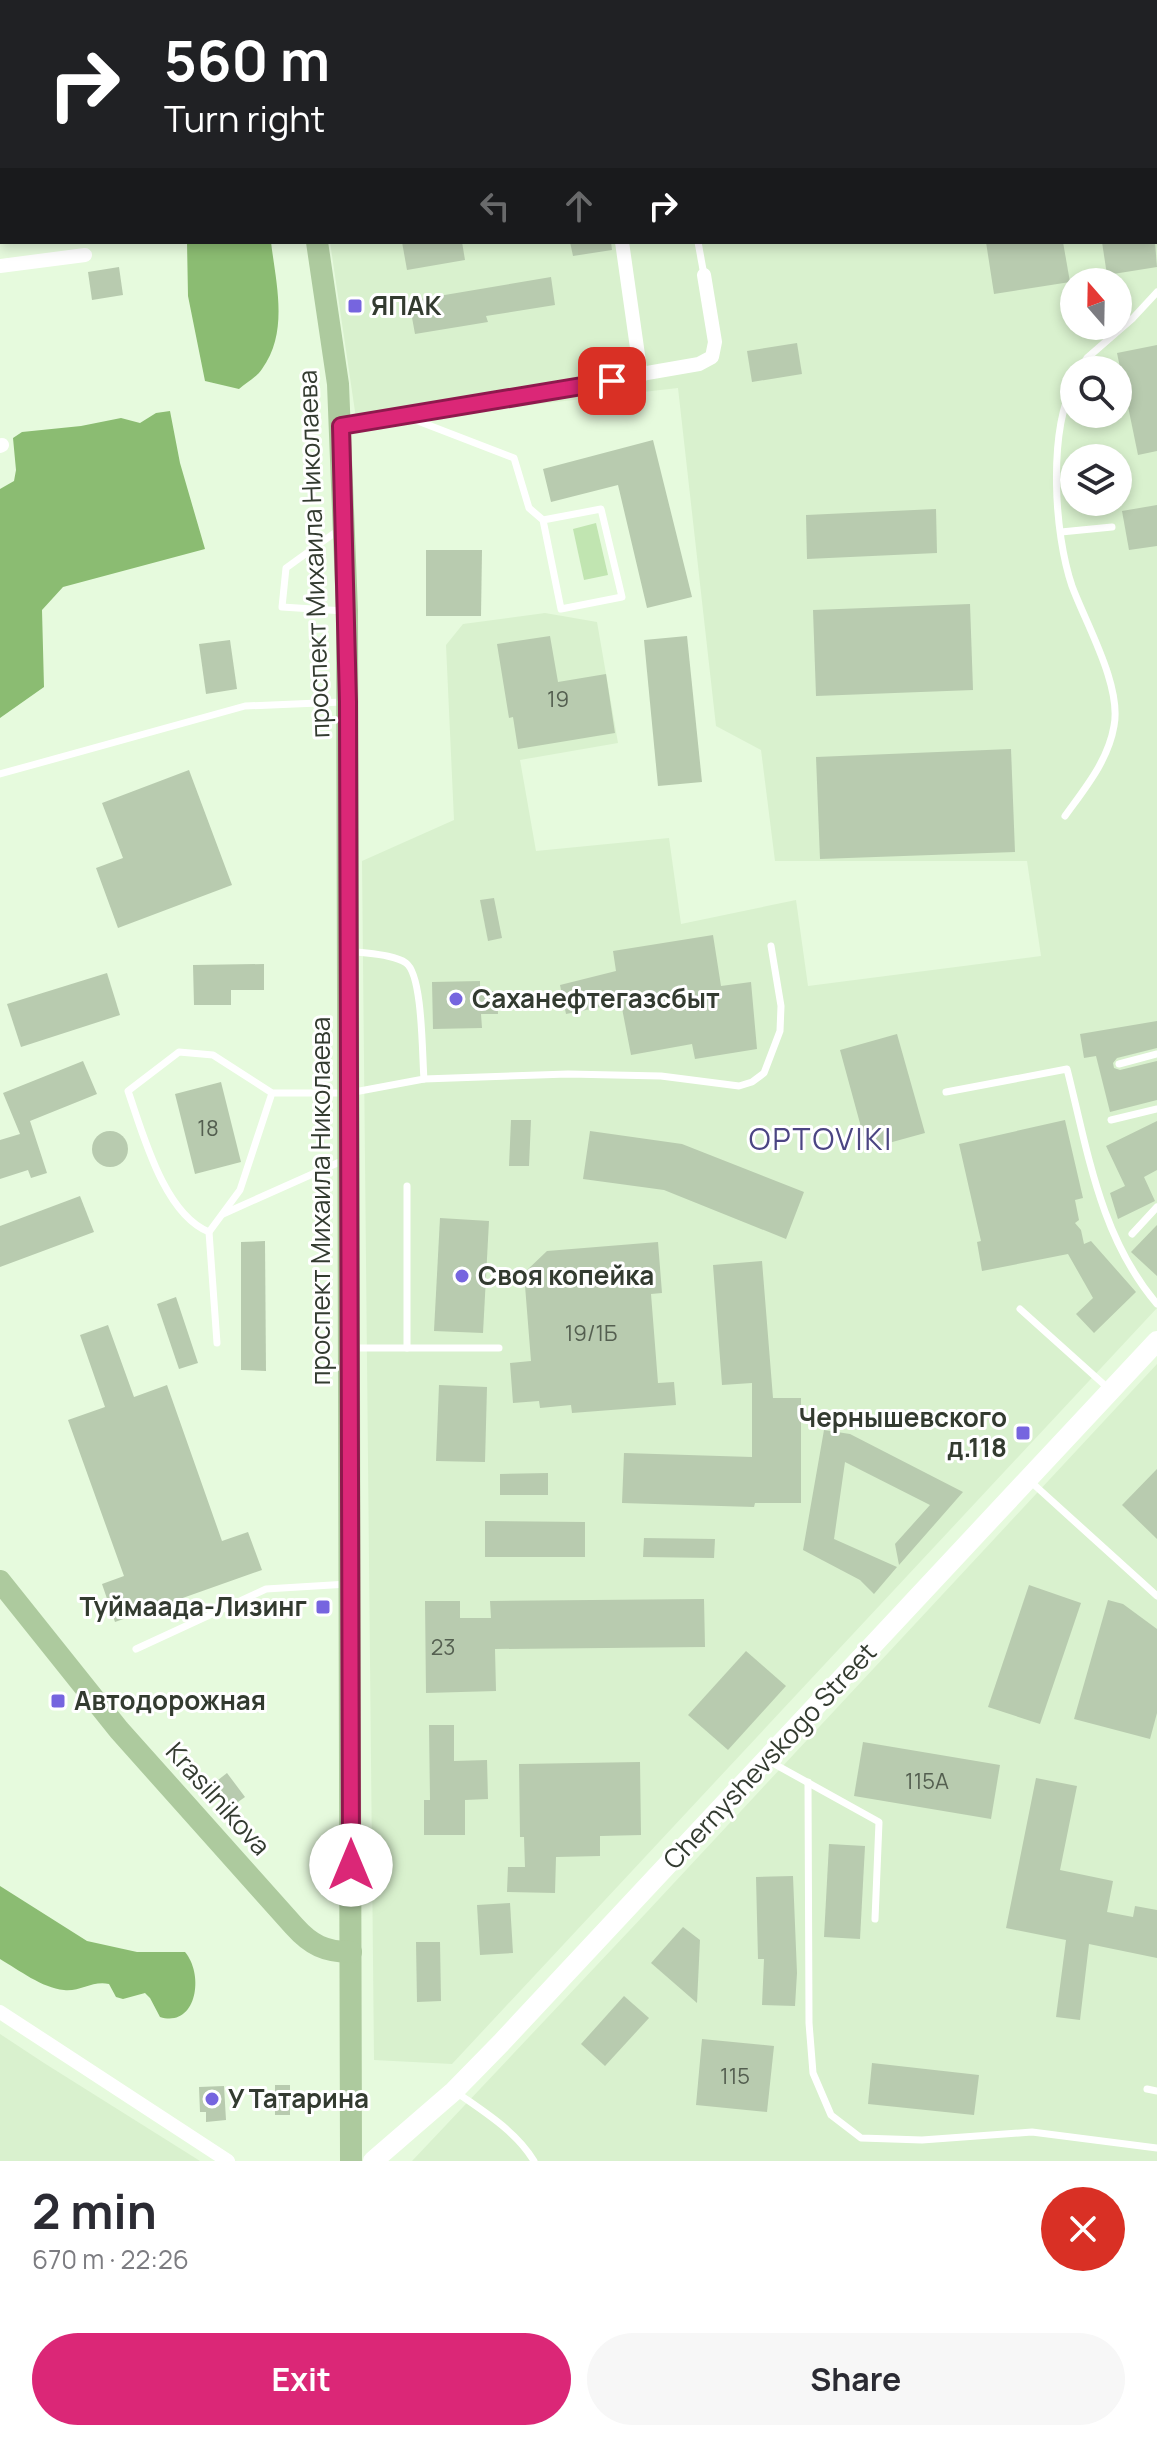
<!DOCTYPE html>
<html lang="en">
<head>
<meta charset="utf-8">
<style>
	:root { --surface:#fff; --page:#f7f7f7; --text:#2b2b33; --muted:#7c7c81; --accent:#db2777 }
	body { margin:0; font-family:Manrope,sans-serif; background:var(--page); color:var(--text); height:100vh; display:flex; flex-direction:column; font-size:30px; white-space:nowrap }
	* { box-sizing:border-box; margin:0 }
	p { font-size:26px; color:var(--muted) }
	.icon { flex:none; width:44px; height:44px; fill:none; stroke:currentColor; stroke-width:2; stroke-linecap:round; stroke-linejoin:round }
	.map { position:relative; height:2161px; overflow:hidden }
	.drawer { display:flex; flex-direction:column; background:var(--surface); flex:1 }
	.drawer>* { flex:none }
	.top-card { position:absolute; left:0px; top:0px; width:1158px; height:244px; box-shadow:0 4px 12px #0003; background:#202124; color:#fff; overflow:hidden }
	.needle { width:52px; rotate:340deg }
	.tools { position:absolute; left:1060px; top:268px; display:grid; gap:16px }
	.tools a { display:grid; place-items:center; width:72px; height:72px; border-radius:50%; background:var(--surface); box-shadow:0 4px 12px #0003; font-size:40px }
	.pin { position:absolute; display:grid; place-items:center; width:68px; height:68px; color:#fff; margin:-34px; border-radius:16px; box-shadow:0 4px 12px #0006 }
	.me { position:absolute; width:88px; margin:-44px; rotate:0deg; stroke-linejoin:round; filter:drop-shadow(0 0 6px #0008) }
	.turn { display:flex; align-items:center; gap:28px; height:168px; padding:0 32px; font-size:36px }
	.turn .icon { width:104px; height:104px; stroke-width:2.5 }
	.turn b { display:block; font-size:56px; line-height:68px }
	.lanes { display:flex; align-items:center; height:76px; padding:0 32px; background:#0003; justify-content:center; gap:40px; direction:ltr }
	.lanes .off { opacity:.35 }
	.round { display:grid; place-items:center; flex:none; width:84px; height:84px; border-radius:42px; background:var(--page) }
	.head { display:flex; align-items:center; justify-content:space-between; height:136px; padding:0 32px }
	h1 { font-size:48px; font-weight:700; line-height:60px }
	.button { display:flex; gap:16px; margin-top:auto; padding:16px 32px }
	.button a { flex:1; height:92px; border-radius:48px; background:var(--accent); color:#fff; font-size:32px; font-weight:700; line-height:92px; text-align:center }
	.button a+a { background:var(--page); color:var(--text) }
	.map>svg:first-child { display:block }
</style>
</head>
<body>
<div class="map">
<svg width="1157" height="2161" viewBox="0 0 1157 2161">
	<rect width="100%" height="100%" fill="#e6fadd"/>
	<g fill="#d9f1ce" fill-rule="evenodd">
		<path d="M295,0H1157V1308L452,2064L374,2060L362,861L454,820L446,645L463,624L545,613L597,622L618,743L520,760L536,851L669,838L681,924L796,900L808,986L1041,956L1027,861H775L761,750L716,726L678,388L357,425L330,242H1156V2ZM1074,282H1118V326H1074ZM1074,370H1118V414H1074ZM1074,458H1118V502H1074Z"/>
		<path d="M1157,1364V2161H412L646,1913Z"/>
		<path d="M0,2034L44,2063L200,2161H0Z"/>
	</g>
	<path fill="#c1e5b1" d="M596,523L608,575L584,580L573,529Z"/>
	<g fill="#8bbc72">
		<path d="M187,242H271C276,284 289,332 262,369C257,377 246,383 239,389L205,381L188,296Z"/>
		<path d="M170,411L180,463L205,549L63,587L42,610L44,687L0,718V489L14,481L16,470L13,438L22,432L81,426L121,418L140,423L156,413Z"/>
		<path d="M0,1886L87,1941L137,1952H185C205,1976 196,2028 160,2017L150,1998L145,1993L123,1999L116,1997L109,1984C93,1980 80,1992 64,1990C42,1988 19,1970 0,1959Z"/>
	</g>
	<g fill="#b8cbaf">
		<path d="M402,242H462L465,260L407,270Z"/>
		<path d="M570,242H611L612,250L573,256Z"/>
		<path d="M986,242H1063L1070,282L994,294Z"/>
		<path d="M1102,242H1155L1157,267L1107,275Z"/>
		<path d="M119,267L123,295L92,300L88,272Z"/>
		<path d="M551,277L555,305L486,316L488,322L415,334L409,301Z"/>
		<path d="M797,343L802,374L752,382L747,351Z"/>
		<path d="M1157,345V451L1138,455L1117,353Z"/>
		<path d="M653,440L692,597L647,608L618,485L551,502L543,469Z"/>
		<path d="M1157,505V546L1129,550L1122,511Z"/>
		<path d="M936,509L937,553L807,559L806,515Z"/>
		<path d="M426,550H482L481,616H426Z"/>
		<path d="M970,604L973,690L816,696L813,610Z"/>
		<path d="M550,636L558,682L606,674L615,733L518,749L513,717L509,718L497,644Z"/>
		<path d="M687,636L702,782L658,786L644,640Z"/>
		<path d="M230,640L237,689L206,694L199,644Z"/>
		<path d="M1011,749L1015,852L820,859L816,757Z"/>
		<path d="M189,770L232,885L118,928L96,868L123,858L102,803Z"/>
		<path d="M494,898L502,938L488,941L480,900Z"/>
		<path d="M713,935L721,986L751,982L757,1049L695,1059L692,1044L631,1055L621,1003L566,1014L560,985L616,971L613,951Z"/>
		<path d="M264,964V990H231V1005H194L193,965Z"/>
		<path d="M107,973L120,1015L21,1047L7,1004Z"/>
		<path d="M480,981V991H497L498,1014H481L482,1028L433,1029L432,982Z"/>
		<path d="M1157,1021V1048L1117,1058L1113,1063L1114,1068L1120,1070L1157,1061V1100L1110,1112L1096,1056L1084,1058L1080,1034Z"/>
		<path d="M897,1034L925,1133L867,1149L840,1050Z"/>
		<path d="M83,1061L97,1094L30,1121L47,1173L31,1178L28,1170L0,1179V1140L20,1134L3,1093Z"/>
		<path d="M221,1082L241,1162L195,1174L175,1094Z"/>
		<path d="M511,1120H531L529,1166H509Z"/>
		<path d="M1065,1120L1083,1198L1075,1200L1079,1220L1075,1223L1081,1230L1084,1244L1091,1241L1136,1292L1094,1333L1076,1314L1093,1298L1068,1254L982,1271L977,1242L981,1241L959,1144Z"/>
		<path d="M1157,1121V1170L1144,1177L1155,1201L1118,1219L1110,1193L1125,1186L1106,1146Z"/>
		<path d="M590,1131L682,1144L804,1192L786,1239L664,1190L583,1179Z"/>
		<circle cx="110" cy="1149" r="18"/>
		<path d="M80,1196L94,1232L0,1267V1226Z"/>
		<path d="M440,1218L489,1221L483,1333L434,1331Z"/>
		<path d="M1157,1225V1276L1131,1252Z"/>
		<path d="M265,1241L266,1371L241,1370V1242Z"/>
		<path d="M658,1242L662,1293L651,1294L658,1383L674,1382L676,1405L572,1413L571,1405L540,1408L539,1401L513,1403L510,1363L531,1361L524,1273L547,1251Z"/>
		<path d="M762,1261L773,1398H801V1503H755L754,1507L622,1503L624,1453L752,1457V1383L722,1385L713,1265Z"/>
		<path d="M176,1297L198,1363L179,1369L157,1304Z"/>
		<path d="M108,1325L134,1397L167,1385L222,1541L248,1532L262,1570L115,1622L102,1584L124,1576L68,1420L105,1407L80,1335Z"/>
		<path d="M439,1385L487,1387L485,1462L436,1461Z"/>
		<path d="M824,1430L850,1434L963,1492L899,1565L895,1544L930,1505L845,1462L834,1539L897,1567L874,1594L860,1580L803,1550Z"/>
		<path d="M1157,1469V1539L1122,1505Z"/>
		<path d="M548,1473V1495H500V1474Z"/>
		<path d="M485,1521L585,1522V1557H485Z"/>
		<path d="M644,1538L715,1539L714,1558L643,1557Z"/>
		<path d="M1029,1585L1081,1603L1040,1724L988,1707Z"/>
		<path d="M704,1599L705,1647L495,1649L496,1691L426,1693L425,1601H460V1618H491L490,1601Z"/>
		<path d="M1108,1600L1123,1604L1157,1629V1713L1150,1739L1074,1719Z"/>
		<path d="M746,1651L786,1686L728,1750L688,1715Z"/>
		<path d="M429,1725H454V1761L487,1760L488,1799L465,1800V1835H424V1800H430Z"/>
		<path d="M863,1742L1000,1765L991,1819L854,1796Z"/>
		<path d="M640,1762L641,1835L600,1836V1856L556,1857L555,1893L507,1892L508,1867H525L524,1837H520L519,1764Z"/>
		<path d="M227,1773L245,1797L231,1807L213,1784Z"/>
		<path d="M1036,1778L1077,1786L1060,1870L1113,1881L1107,1912L1133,1917L1135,1906L1157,1910V1958L1089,1944L1080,2020L1056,2017L1066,1940L1006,1928Z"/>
		<path d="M829,1844L865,1846L860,1939L824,1937Z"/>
		<path d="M793,1876L797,1973L795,2006L762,2005L764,1959H758L756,1877Z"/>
		<path d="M510,1903L513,1953L480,1955L477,1905Z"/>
		<path d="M683,1927L700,1940L697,2003L651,1963Z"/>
		<path d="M416,1942H440L441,2001L417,2002Z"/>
		<path d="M624,1996L649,2018L605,2066L581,2044Z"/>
		<path d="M702,2039L774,2046L767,2112L696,2105Z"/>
		<path d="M872,2063L979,2075L974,2115L868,2104Z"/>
		<rect x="275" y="2085" width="15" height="30"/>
		<path d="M224,2086L226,2120L206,2122V2112H200L199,2087Z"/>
	</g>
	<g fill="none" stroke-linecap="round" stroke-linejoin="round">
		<g stroke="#fff" stroke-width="7">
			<path d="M50,0L51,2"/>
			<path d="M1048,0L1051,2"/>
			<path d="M762,2L766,0"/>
			<path d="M1156,119L1157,121"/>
			<path d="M698,242L704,275"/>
			<path d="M1080,370L1087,358L1133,318L1157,292"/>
			<path d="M410,418L514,458L529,508L543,520L601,509L622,597L561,609L543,520"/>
			<path d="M340,529L286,568L282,607L344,611"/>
			<path d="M1061,532L1112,527"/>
			<path d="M0,774L245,706L342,702"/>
			<path d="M1065,816C1085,788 1108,761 1114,726C1122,686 1086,624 1072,586C1054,533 1048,433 1074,382"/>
			<path d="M1119,1064L1157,1054"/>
			<path d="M424,1079L568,1074L661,1076L739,1086L752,1082L764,1073L780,1031L781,1006L771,946"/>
			<path d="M946,1092L1067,1069C1088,1152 1100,1237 1157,1304"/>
			<path d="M272,1093L213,1055L179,1052L128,1091C143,1134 164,1214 209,1232L240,1190L272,1093H349L424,1079C422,1056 423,975 406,963C393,954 367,954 351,951"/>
			<path d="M1111,1120L1157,1109"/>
			<path d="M223,1214L344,1160"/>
			<path d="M209,1232L217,1343"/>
			<path d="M1132,1234L1157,1207"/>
			<path d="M1020,1309L1109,1389"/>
			<path d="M352,1348H499"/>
			<path d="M407,1348V1186"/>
			<path d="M1030,1481L1157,1596"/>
			<path d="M136,1649L266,1589L348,1584"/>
			<path d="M769,1761L879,1822L875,1919"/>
			<path d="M808,1782L809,2023L813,2073L831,2115L861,2138L922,2140L1032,2132L1157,2148"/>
			<path d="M1147,2089L1157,2091"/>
			<path d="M456,2092C484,2112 516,2131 534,2161"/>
		</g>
		<g stroke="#fff" stroke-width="14">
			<path d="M586,0V2"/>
			<path d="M0,64L2,63"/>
			<path d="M622,242L641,376"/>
			<path d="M0,266L85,255"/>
			<path d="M341,426L699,364L712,357L715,342L704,275"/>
			<path d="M0,446L2,445"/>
			<path d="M0,2012L228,2161"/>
		</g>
		<path stroke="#fff" stroke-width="20" d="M373,2161L454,2091L501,2043L1157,1341"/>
		<g stroke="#adca9e" stroke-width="22">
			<path d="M279,0L280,2"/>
			<path d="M317,242L338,384L347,611L351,2161"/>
			<path d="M0,1581L119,1730L294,1926C311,1945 325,1952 351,1952"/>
		</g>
	</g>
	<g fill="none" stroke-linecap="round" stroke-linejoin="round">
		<g stroke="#8e194d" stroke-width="20">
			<path id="route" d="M351,1865L348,702L341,426L612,381"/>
		</g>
		<use href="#route" stroke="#db2777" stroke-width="14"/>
	</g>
	<g fill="#7665df" stroke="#fff" stroke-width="3">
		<rect x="347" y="298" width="16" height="16" rx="4"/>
		<circle cx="456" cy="999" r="8"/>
		<circle cx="462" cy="1276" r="8"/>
		<rect x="1015" y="1425" width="16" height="16" rx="4"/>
		<rect x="315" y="1599" width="16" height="16" rx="4"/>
		<rect x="50" y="1693" width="16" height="16" rx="4"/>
		<circle cx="212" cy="2099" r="8"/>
	</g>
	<g text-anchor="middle" stroke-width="6" stroke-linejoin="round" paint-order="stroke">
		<g font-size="22" fill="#545f50">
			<text x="558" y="707">19</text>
			<text x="208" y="1136">18</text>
			<text x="591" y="1341">19/1Б</text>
			<text x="443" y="1655">23</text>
			<text x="927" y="1789">115А</text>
			<text x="735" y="2084">115</text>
		</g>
		<g font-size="26" font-weight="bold" fill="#333b30" stroke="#fff" text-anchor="start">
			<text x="371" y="315">ЯПАК</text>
			<text x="472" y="1008">Саханефтегазсбыт</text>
			<text x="478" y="1285">Своя копейка</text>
			<text x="1007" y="1427" text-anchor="end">Чернышевского<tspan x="1007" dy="30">д.118</tspan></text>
			<text x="307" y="1616" text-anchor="end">Туймаада-Лизинг</text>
			<text x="74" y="1710">Автодорожная</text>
			<text x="228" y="2108">У Татарина</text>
		</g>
		<g font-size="26" fill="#333b30" stroke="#fff">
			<text transform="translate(314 554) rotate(-92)" y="9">проспект Михаила Николаева</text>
			<text transform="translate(321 1201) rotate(-90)" y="9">проспект Михаила Николаева</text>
			<text transform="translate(770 1756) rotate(-47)" y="9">Chernyshevskogo Street</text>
			<text transform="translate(218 1799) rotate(48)" y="9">Krasilnikova</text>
		</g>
		<g font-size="30" letter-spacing="2" fill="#4b4583" stroke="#fff">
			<text x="821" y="1150">OPTOVIKI</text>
		</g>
	</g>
</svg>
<div class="tools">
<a><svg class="needle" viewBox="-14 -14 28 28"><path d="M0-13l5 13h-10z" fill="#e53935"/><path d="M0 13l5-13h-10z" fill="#7c7c81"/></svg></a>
<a><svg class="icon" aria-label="search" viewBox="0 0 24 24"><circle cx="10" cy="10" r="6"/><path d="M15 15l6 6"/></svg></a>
<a><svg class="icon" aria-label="layers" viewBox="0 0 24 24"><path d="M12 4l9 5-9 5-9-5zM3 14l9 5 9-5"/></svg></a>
</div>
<div class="pin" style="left:612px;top:381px;background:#d93025"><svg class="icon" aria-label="arrive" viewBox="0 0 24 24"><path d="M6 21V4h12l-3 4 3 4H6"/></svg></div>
<svg class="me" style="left:351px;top:1865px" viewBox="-20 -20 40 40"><circle r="19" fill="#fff"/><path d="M0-13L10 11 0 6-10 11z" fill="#db2777"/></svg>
<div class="top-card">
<div class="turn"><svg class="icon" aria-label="right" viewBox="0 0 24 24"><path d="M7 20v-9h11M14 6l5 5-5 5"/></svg><div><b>560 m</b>Turn right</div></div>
<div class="lanes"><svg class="icon off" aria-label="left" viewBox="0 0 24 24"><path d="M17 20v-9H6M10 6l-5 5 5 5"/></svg><svg class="icon off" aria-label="ahead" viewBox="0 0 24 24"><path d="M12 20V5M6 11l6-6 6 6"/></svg><svg class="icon" aria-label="right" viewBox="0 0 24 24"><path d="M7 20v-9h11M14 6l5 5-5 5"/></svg></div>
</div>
</div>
<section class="drawer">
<div class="head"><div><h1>2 min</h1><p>670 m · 22:26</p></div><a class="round" style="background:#d93025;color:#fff"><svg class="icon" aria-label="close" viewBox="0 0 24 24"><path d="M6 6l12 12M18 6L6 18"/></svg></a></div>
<div class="button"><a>Exit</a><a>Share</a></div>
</section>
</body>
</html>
